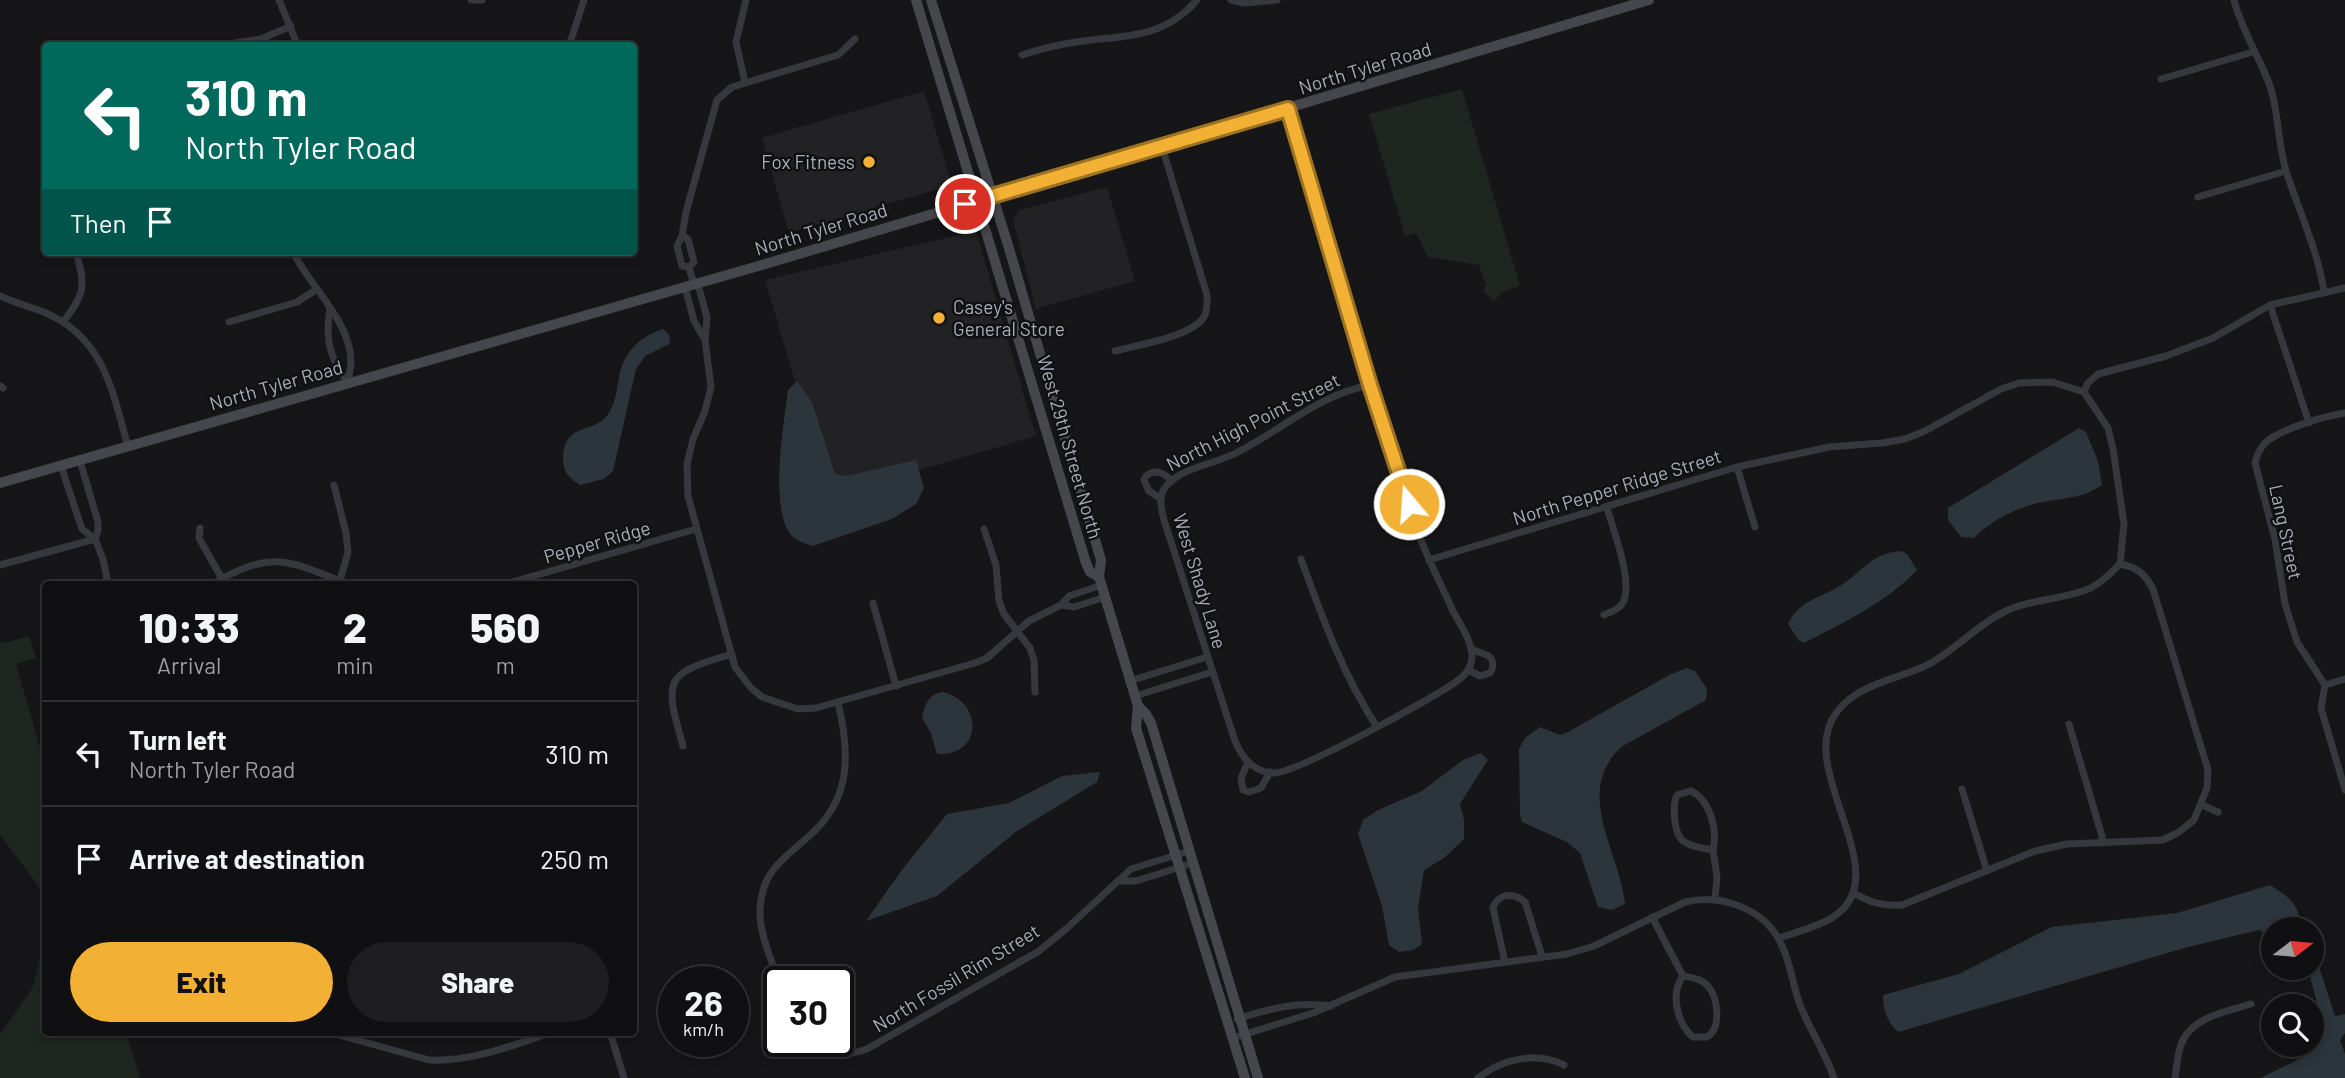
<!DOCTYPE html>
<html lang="en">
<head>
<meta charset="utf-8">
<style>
	:root { --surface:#101012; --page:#1e1e20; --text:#f1f3f6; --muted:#9c9d9f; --line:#303032; --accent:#f2b134 }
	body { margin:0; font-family:Barlow,sans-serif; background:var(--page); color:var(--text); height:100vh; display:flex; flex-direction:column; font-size:26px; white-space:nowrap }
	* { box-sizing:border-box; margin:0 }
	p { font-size:23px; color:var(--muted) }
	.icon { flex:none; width:38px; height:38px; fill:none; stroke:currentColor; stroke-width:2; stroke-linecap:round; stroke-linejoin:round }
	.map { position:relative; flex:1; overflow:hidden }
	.side { position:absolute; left:42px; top:581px; width:595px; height:455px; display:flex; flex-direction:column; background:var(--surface); border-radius:7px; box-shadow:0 4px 10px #0003,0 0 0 2px var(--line) }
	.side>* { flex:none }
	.guide { position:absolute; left:42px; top:42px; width:595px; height:214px; border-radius:7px; box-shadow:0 4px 10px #0003,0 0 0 2px var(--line); background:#00695c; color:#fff; overflow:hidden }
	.needle { width:46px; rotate:74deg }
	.buttons { position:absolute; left:2261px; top:917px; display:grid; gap:14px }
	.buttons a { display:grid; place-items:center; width:63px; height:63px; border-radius:50%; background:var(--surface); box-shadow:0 4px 10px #0003,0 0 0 2px var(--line); font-size:35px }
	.speed { position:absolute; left:658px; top:966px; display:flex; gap:14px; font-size:35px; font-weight:700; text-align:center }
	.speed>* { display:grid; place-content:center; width:91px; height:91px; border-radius:50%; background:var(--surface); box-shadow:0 4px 10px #0003,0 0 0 2px var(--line); line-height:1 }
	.speed small { font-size:18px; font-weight:400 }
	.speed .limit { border:4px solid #111; border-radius:10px; background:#fff; color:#111 }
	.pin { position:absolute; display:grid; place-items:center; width:60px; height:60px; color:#fff; margin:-30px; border:4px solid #fff; border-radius:50%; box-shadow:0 2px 7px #0007 }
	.me { position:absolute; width:77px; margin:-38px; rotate:342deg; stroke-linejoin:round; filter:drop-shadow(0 0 5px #0008) }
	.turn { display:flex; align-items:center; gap:24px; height:147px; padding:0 28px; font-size:32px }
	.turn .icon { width:91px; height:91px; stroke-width:2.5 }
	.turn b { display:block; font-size:49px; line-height:60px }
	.then { display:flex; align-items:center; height:66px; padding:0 28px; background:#0003; gap:14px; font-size:26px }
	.eta { display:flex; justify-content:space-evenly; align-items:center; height:119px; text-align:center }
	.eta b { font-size:42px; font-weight:800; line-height:49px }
	.primary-button { display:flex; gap:14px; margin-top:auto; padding:14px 28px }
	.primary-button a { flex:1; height:80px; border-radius:42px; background:var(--accent); color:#111; font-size:28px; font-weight:800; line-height:80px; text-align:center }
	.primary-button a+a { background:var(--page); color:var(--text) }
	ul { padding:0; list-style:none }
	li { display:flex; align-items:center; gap:21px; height:105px; padding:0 28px; border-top:2px solid var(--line) }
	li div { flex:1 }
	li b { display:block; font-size:26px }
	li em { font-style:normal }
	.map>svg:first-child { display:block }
</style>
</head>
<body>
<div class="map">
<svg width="2345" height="1078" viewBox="0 0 2345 1078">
	<rect width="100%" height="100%" fill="#161618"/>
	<g fill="#222225">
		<path d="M924,91L952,185L789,233L762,138Z"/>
		<path d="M1107,187L1135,281L1036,309L1013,221L1019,210Z"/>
		<path d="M976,231L1036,436L829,496L765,280Z"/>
	</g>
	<g fill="#1e261f">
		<path d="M1462,89L1520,286L1504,292L1493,301L1483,291L1486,285L1479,265L1428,257L1416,233L1405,236L1369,114Z"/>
		<path d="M29,636L36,658L16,664L45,765V916L40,890L35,881L0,835V641L5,643Z"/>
		<path d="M45,938L46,1032L126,1033L140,1078H0V1035L33,987Z"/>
	</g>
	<g fill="#2c353c">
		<path d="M663,329L670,336L669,344L645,356L636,369L613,471L604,479L580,485C576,482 571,479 568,475C560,465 562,442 572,435C587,424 601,429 611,409C616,400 617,388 619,378C622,354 640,336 663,329Z"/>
		<path d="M797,381L812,402L835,474L846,476L916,460L924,488L916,504L892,519L813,546C807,544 799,542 793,537C768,513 784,423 788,390Z"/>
		<path d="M2079,428L2086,432L2098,461L2102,485C2082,498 2070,497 2048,501C2022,505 1992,519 1974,538L1961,537L1948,520V508Z"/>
		<path d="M1900,551L1907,554L1917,570C1886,603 1844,622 1804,643L1799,641L1788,624C1798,601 1820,598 1840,586C1863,572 1869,554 1900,551Z"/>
		<path d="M1687,668L1695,671L1707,689L1706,700L1621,747C1573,793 1620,852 1625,904L1612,910L1598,907L1580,853L1567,842L1522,822L1520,815L1519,749L1525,738L1540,727L1560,735L1568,732L1671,674Z"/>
		<path d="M942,692C983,700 984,757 937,754L931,733L922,718C925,705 928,695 942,692Z"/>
		<path d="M1481,753L1488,760L1460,804L1464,820V839L1444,858L1424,870L1418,909L1422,944L1413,950L1399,952L1389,945L1382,906L1358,834L1363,820L1378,810L1422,791L1463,760Z"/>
		<path d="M1100,772L1097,782L1017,831L937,896L866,921L901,871L947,814L1009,803L1062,776Z"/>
		<path d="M2270,885C2282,893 2294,899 2298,913C2300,919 2298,924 2300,929H2273V938L2259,930L2188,947L1898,1032C1887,1022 1883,1010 1883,995L1959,974L2052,927L2177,913Z"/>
		<path d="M2312,945L2335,1016L2345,1014V1033L2340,1040L2345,1054V1078H2260L2310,1054L2315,1045L2322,1023L2308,968H2312Z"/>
	</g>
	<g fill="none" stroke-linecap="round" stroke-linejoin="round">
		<g stroke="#37383d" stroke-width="7">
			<path d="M279,0L298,46"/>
			<path d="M471,0H482"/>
			<path d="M1231,0L1245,3L1277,0"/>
			<path d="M2234,0C2242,32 2261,59 2271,89C2279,116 2278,147 2287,174C2300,213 2317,249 2324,291"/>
			<path d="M216,46L261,39L291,26"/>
			<path d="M569,46L584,0"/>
			<path d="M1022,55C1040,49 1057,45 1076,42C1123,35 1163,40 1197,0"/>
			<path d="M2161,79L2253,52"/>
			<path d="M745,82L736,42L746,0"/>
			<path d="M1288,109C1329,248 1368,387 1415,524C1425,554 1440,582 1453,611C1460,624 1471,640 1472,655C1472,666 1466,675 1457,681C1436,697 1293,775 1273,773C1253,772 1242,758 1235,741L1164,520C1161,507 1157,495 1168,484C1184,467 1215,464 1236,453C1282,430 1318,395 1370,385"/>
			<path d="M2198,197L2286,171"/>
			<path d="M682,236L686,212L717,100L732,87L838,55L855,39"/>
			<path d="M293,252C310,287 350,320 351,361C351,368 349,376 348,383"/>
			<path d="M689,267L682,266L677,246L682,236L688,239L694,262L689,267L694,285"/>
			<path d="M698,284L707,318L705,340L711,387L705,411L693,439L687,464L688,496L735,667L751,688L762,697L798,709L816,708L975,663L987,658L1029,621L1061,605L1069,596L1102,585"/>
			<path d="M685,287L694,321L705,340"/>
			<path d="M0,296C15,303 31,307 46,313C104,338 113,392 128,447"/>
			<path d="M2270,305L2309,423"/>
			<path d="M330,308C325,340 329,357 348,383"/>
			<path d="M63,322C85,294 86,286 76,252"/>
			<path d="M229,322L297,302L317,289"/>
			<path d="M1115,351C1138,345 1191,337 1204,317C1208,310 1207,303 1207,295L1162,147"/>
			<path d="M0,386L3,388"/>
			<path d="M2084,392L2088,383L2098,374L2166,356L2213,338L2270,305L2345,288"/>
			<path d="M2084,392L2108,428L2113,449L2124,524L2120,564"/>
			<path d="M2345,413C2325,416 2280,429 2265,443C2259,449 2257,455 2255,463L2275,539L2285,604L2297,642L2325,685L2321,708L2345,790"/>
			<path d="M80,461L98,522V531L95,539"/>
			<path d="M61,466L82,529L95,539L103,559L108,584"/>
			<path d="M1737,467L1755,527"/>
			<path d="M334,485L346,533L348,552L340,581"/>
			<path d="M1161,499L1149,491L1144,480L1146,476C1156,468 1164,473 1172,481"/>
			<path d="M200,528L199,538L225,584"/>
			<path d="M984,529L996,565L999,601L1004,614L1030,648L1034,660L1035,692"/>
			<path d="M1301,559C1322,617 1343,675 1377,727"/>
			<path d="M1429,560L1737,467L1829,447L1882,443L1905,439L1925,431L2001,389L2019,383L2052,382L2084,392"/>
			<path d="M0,565L95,539"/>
			<path d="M212,584C275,549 285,560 348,584"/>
			<path d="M506,584L696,529"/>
			<path d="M873,603L896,686"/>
			<path d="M1061,605L1074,607L1105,597"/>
			<path d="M1604,615C1610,612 1618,610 1622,604C1635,586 1613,529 1607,508"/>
			<path d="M1468,670L1480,676L1490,673C1494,667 1494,662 1489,656L1471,649"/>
			<path d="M1130,681L1207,657"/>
			<path d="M2325,685L2345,679"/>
			<path d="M1135,696L1212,672"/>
			<path d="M2069,724L2104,843"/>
			<path d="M683,746C664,679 663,674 732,654"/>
			<path d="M1248,762L1241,778L1243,790L1249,792L1261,788L1270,772"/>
			<path d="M1962,789L1987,871"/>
			<path d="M1691,791C1710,800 1718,830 1713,850C1704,848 1688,847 1681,839C1674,830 1672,805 1677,795Z"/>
			<path d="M2202,805L2218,812"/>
			<path d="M1713,850L1717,877L1715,899"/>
			<path d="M1118,881H1136L1193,863"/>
			<path d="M1854,893C1870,903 1883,906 1902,905L2035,851L2067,844L2163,840L2179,832L2194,820L2207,788L2208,770L2153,589C2145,574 2137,567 2120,564"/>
			<path d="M1652,917L1683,976"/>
			<path d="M1779,938C1796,932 1818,927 1833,917C1900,875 1794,770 1836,713C1857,684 1895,680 1925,666C1954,652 1975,626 2004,612C2030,599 2060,600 2086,590C2099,585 2110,574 2120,564"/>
			<path d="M1505,962L1493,908C1498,893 1514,892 1525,902L1542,956"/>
			<path d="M1683,976C1691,977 1702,979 1708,986C1718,998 1722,1028 1707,1037H1693C1677,1024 1670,993 1683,976Z"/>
			<path d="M779,982C771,959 759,933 760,909C762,870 784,859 809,836C852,799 850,753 838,702"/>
			<path d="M1237,1019C1269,1009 1297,1001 1331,1006"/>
			<path d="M328,1032L429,1060C472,1062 513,1045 553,1032"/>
			<path d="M610,1032L624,1078"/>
			<path d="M1233,1038L1313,1013L1395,977L1567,954L1594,946L1685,902C1723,893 1768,910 1783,948C1791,966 1793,986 1800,1005C1810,1030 1825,1052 1834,1078"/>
			<path d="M809,1041C826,1055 846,1057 867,1049L1039,951L1066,929L1131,869L1189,851"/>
			<path d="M1478,1078C1502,1059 1536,1051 1564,1065"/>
			<path d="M2175,1078C2177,1067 2177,1055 2181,1045C2190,1017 2228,1011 2251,1004"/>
		</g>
		<g stroke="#45474d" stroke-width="10">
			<path d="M916,0L1086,563L1090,572L1099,577"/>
			<path d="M931,0L1008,245L1101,560L1099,577L1138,706L1136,728L1245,1078"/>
			<path d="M0,483L762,265L1649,0"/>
			<path d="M1138,706L1146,714L1151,723L1258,1078"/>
		</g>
	</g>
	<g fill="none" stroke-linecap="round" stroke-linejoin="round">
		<g stroke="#9d7322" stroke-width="18">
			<path id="route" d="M965,204L1288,109L1370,385L1409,504"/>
		</g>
		<use href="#route" stroke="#f2b134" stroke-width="12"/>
	</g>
	<g fill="#f2b134" stroke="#111113" stroke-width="2.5">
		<circle cx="869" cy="162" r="7"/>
		<circle cx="939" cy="318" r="7"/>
	</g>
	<g text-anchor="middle" stroke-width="5" stroke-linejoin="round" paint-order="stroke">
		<g font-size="19" fill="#a8adb8" stroke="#111113">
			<text transform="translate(1365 68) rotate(-17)" y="7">North Tyler Road</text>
			<text transform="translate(821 229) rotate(-17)" y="7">North Tyler Road</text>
			<text transform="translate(276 385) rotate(-16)" y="7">North Tyler Road</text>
			<text transform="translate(1253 422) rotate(-27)" y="7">North High Point Street</text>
			<text transform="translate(1070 447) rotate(74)" y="7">West 29th Street North</text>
			<text transform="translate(1617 487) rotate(-17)" y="7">North Pepper Ridge Street</text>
			<text transform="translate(2286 532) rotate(78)" y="7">Lang Street</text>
			<text transform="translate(597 542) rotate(-16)" y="7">Pepper Ridge</text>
			<text transform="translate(1200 581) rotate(73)" y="7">West Shady Lane</text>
			<text transform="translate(956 978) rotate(-31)" y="7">North Fossil Rim Street</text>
		</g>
		<g font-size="19" fill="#a8adb8" stroke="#111113" text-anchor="end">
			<text x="855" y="169">Fox Fitness</text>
			<text x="953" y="314" text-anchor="start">Casey's<tspan x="953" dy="22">General Store</tspan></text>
		</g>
	</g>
</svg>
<div class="buttons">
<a><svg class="needle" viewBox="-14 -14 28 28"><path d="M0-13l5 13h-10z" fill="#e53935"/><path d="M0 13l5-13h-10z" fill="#9c9d9f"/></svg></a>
<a><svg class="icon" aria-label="search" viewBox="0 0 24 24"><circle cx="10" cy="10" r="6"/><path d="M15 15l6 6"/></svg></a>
</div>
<div class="speed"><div>26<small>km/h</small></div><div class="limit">30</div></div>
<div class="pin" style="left:965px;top:204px;background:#d93025"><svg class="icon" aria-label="arrive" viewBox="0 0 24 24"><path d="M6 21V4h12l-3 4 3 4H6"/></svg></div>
<svg class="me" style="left:1409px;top:504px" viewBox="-20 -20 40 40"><circle r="17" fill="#f2b134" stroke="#fff" stroke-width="3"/><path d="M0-11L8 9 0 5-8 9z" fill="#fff"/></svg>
<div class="guide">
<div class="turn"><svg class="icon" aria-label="left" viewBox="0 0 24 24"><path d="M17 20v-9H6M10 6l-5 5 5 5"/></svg><div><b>310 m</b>North Tyler Road</div></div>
<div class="then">Then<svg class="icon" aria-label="arrive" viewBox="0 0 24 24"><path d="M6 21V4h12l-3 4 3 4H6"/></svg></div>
</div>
<section class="side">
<div class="eta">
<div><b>10:33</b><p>Arrival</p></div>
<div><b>2</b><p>min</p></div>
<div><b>560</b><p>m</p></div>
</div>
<ul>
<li><svg class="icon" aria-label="left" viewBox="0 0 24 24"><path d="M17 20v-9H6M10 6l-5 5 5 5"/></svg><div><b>Turn left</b><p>North Tyler Road</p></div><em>310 m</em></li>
<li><svg class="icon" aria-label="arrive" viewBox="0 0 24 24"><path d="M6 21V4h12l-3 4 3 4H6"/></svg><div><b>Arrive at destination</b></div><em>250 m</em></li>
</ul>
<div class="primary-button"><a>Exit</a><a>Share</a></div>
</section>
</div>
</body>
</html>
